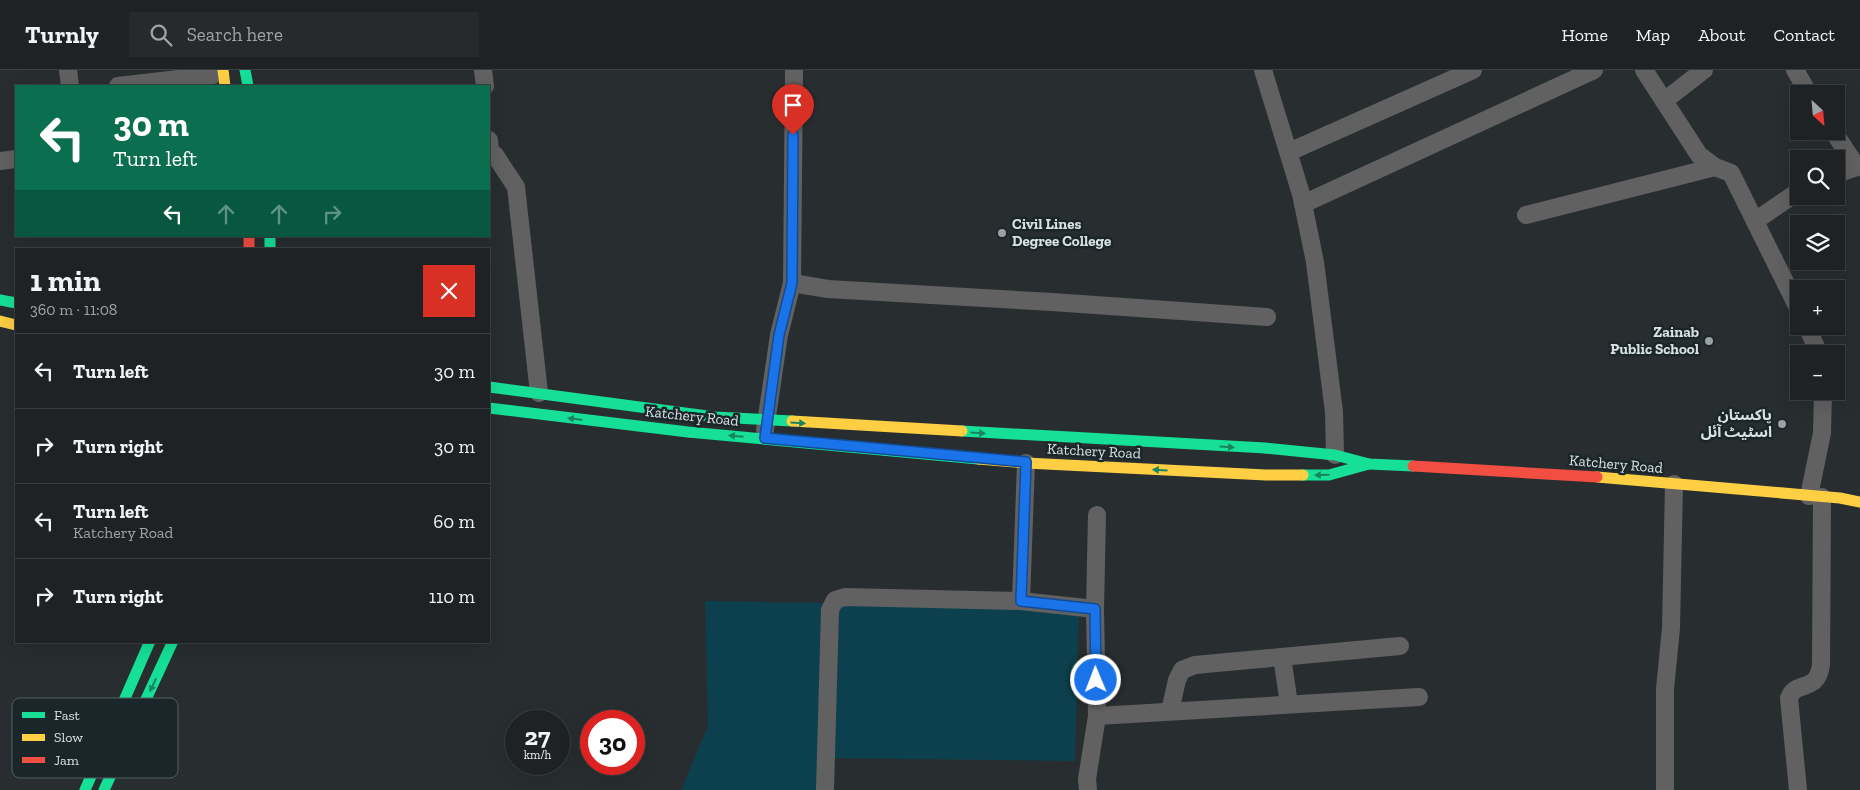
<!DOCTYPE html>
<html lang="en">
<head>
<meta charset="utf-8">
<style>
	:root { --surface:#1e2224; --page:#262a2c; --text:#f1f3f6; --muted:#a1a4a6; --line:#3c3f41 }
	body { margin:0; font-family:"Zilla Slab","Noto Sans Arabic",serif; background:var(--page); color:var(--text); height:100vh; display:flex; flex-direction:column; font-size:19px; white-space:nowrap }
	* { box-sizing:border-box; margin:0 }
	p { font-size:16px; color:var(--muted) }
	.icon { flex:none; width:28px; height:28px; fill:none; stroke:currentColor; stroke-width:2; stroke-linecap:round; stroke-linejoin:round }
	.map { position:relative; flex:1; overflow:hidden }
	.drawer { position:absolute; left:15px; top:178px; width:475px; height:395px; display:flex; flex-direction:column; background:var(--surface); border-radius:0px; box-shadow:0 5px 20px #0002,0 0 0 1px var(--line) }
	.drawer>* { flex:none }
	.guide { position:absolute; left:15px; top:15px; width:475px; height:152px; border-radius:0px; box-shadow:0 5px 20px #0002,0 0 0 1px var(--line); background:#0b6e4f; color:#fff; overflow:hidden }
	.needle { width:32px; rotate:154deg }
	.tools { position:absolute; left:1790px; top:15px; display:grid; gap:10px }
	.tools a { display:grid; place-items:center; width:55px; height:55px; border-radius:0px; background:var(--surface); box-shadow:0 5px 20px #0002,0 0 0 1px var(--line); font-size:25px }
	.speed { position:absolute; left:505px; top:640px; display:flex; gap:10px; font-size:25px; font-weight:700; text-align:center }
	.speed>* { display:grid; place-content:center; width:65px; height:65px; border-radius:50%; background:var(--surface); box-shadow:0 5px 20px #0002,0 0 0 1px var(--line); line-height:1 }
	.speed small { font-size:12px; font-weight:400 }
	.speed .limit { border:8px solid #d22; background:#fff; color:#111 }
	.pin { position:absolute; display:grid; place-items:center; width:42px; height:42px; color:#fff; margin:-51px -21px; border-radius:50% 50% 50% 0; rotate:-45deg; box-shadow:0 0 5px #0007 }
	.pin .icon { rotate:45deg }
	.me { position:absolute; width:55px; margin:-28px; rotate:359deg; stroke-linejoin:round; filter:drop-shadow(0 0 4px #0008) }
	.turn { display:flex; align-items:center; gap:18px; height:105px; padding:0 15px; font-size:22px }
	.turn .icon { width:65px; height:65px; stroke-width:2.5 }
	.turn b { display:block; font-size:35px; line-height:42px }
	.lanes { display:flex; align-items:center; height:48px; padding:0 15px; background:#0003; justify-content:center; gap:25px; direction:ltr }
	.lanes .off { opacity:.35 }
	.round { display:grid; place-items:center; flex:none; width:52px; height:52px; border-radius:0px; background:var(--page) }
	.overview { display:flex; align-items:center; justify-content:space-between; height:85px; padding:0 15px }
	h1 { font-size:30px; font-weight:700; line-height:38px }
	ul { padding:0; list-style:none }
	li { display:flex; align-items:center; gap:15px; height:75px; padding:0 15px; border-top:1px solid var(--line) }
	li div { flex:1 }
	li b { display:block; font-size:19px }
	li em { font-style:normal }
	header { display:flex; align-items:center; gap:30px; box-sizing:border-box; height:70px; padding:0 25px; background:var(--surface); border-bottom:1px solid var(--line) }
	header strong { font-size:24px }
	nav { display:flex; gap:28px; margin-inline-start:auto; font-size:18px }
	.search { width:350px; height:45px; background:var(--page); display:flex; align-items:center; gap:12px; box-sizing:border-box; padding:0 18px; border-radius:0px; color:var(--muted); font-size:19px }
	.map>svg:first-child { display:block }
</style>
</head>
<body>
<header>
<strong>Turnly</strong>
<div class="search"><svg class="icon" aria-label="search" viewBox="0 0 24 24"><circle cx="10" cy="10" r="6"/><path d="M15 15l6 6"/></svg>Search here</div>
<nav><a>Home</a><a>Map</a><a>About</a><a>Contact</a></nav>
</header>
<div class="map">
<svg width="1860" height="720" viewBox="0 0 1860 720">
	<rect width="100%" height="100%" fill="#282e30"/>
	<path fill="#0d404e" d="M705,531L1079,537L1075,691L821,688L820,720H681L708,656Z"/>
	<g fill="none" stroke-linecap="round" stroke-linejoin="round">
		<g stroke="#626161" stroke-width="18">
			<path d="M68,0L70,16"/>
			<path d="M483,0L485,16"/>
			<path d="M1263,0L1301,124L1315,192L1334,342L1335,385"/>
			<path d="M1644,0L1699,85L1715,97L1731,103L1799,240"/>
			<path d="M1795,0L1809,24"/>
			<path d="M118,16L213,5"/>
			<path d="M1664,31L1704,0"/>
			<path d="M1833,61L1857,97"/>
			<path d="M489,70L490,82L495,85L516,117L539,323"/>
			<path d="M1289,82L1473,0"/>
			<path d="M0,91L16,89"/>
			<path d="M1836,104L1860,96"/>
			<path d="M1303,134L1594,0"/>
			<path d="M1526,145L1715,97"/>
			<path d="M1755,151L1799,121"/>
			<path d="M792,213L828,219L1052,232L1267,247"/>
			<path d="M1807,256L1819,284"/>
			<path d="M765,360L779,265L792,213L794,0"/>
			<path d="M1809,426L1822,363L1823,321"/>
			<path d="M1021,531L1026,393"/>
			<path d="M1282,587L1289,634"/>
			<path d="M1170,641L1177,610L1182,600L1195,595L1400,576"/>
			<path d="M1097,646L1419,627"/>
			<path d="M825,720L830,540L835,530L845,527L1021,531L1095,539"/>
			<path d="M1088,720L1087,709L1097,646L1095,539L1097,445"/>
			<path d="M1665,720V619L1671,558L1674,414"/>
			<path d="M1798,720L1789,628C1796,609 1817,624 1821,595L1822,427"/>
		</g>
		<g stroke="#16e098" stroke-width="11">
			<path d="M245,0L248,16"/>
			<path d="M270,166V179"/>
			<path d="M0,230L16,233"/>
			<path d="M489,317L715,347L792,351"/>
			<path d="M489,338L688,362L978,389"/>
			<path d="M962,361L1265,378L1335,385L1369,394L1413,396"/>
			<path d="M1303,405H1329L1369,394"/>
			<path d="M85,720L150,571"/>
			<path d="M104,720L173,571"/>
		</g>
		<g stroke="#ffcf43" stroke-width="11">
			<path d="M223,0L225,16"/>
			<path d="M0,251L16,255"/>
			<path d="M792,351L962,361"/>
			<path d="M978,389L1026,393L1266,405H1303"/>
			<path d="M1597,407L1840,428L1860,432"/>
		</g>
		<g stroke="#f24e42" stroke-width="11">
			<path d="M249,166V179"/>
			<path d="M1413,396L1597,407"/>
		</g>
	</g>
	<defs><path id="oneway-solid" d="M-6-.8H1V-3.2L6.5 0L1 3.2V.8H-6Z" transform="scale(1.25)"/></defs>
	<g fill="#188361">
		<use href="#oneway-solid" transform="translate(575 349) rotate(-173)"/>
		<use href="#oneway-solid" transform="translate(798 353) rotate(3)"/>
		<use href="#oneway-solid" transform="translate(978 363) rotate(3)"/>
		<use href="#oneway-solid" transform="translate(736 366) rotate(-175)"/>
		<use href="#oneway-solid" transform="translate(1227 377) rotate(3)"/>
		<use href="#oneway-solid" transform="translate(1160 400) rotate(-177)"/>
		<use href="#oneway-solid" transform="translate(1322 405) rotate(178)"/>
		<use href="#oneway-solid" transform="translate(153 615) rotate(115)"/>
	</g>
	<g fill="none" stroke-linecap="round" stroke-linejoin="round">
		<g stroke="#114b97" stroke-width="12">
			<path id="route" d="M793,65L792,213L779,265L765,368L1026,392L1021,531L1095,539L1096,610"/>
		</g>
		<use href="#route" stroke="#1a73e8" stroke-width="9"/>
	</g>
	<g fill="#9ba2a5" stroke="#1a262a" stroke-width="2">
		<circle cx="1002" cy="163" r="5"/>
		<circle cx="1709" cy="271" r="5"/>
		<circle cx="1782" cy="354" r="5"/>
	</g>
	<g text-anchor="middle" stroke-width="5" stroke-linejoin="round" paint-order="stroke">
		<g font-size="15" font-weight="bold" fill="#d9e1e4" stroke="#1a262a" text-anchor="end">
			<text x="1012" y="159" text-anchor="start">Civil Lines<tspan x="1012" dy="17">Degree College</tspan></text>
			<text x="1699" y="267">Zainab<tspan x="1699" dy="17">Public School</tspan></text>
			<text x="1772" y="350">پاکستان<tspan x="1772" dy="17">اسٹیٹ آئل</tspan></text>
		</g>
		<g font-size="15" fill="#d9e1e4" stroke="#1a262a">
			<text transform="translate(692 346) rotate(6)" y="5">Katchery Road</text>
			<text transform="translate(1094 381) rotate(3)" y="5">Katchery Road</text>
			<text transform="translate(1616 394) rotate(5)" y="5">Katchery Road</text>
		</g>
	</g>
	<rect x="12" y="628" width="166" height="80" rx="8" fill="#1a262a" stroke="#535e62" stroke-width="1"/>
	<rect x="22" y="642" width="23" height="6" fill="#16e098"/>
	<rect x="22" y="664" width="23" height="7" fill="#ffcf43"/>
	<rect x="22" y="687" width="23" height="6" fill="#f24e42"/>
	<g font-size="14" fill="#d9e1e4">
		<text x="54" y="650">Fast</text>
		<text x="54" y="672">Slow</text>
		<text x="54" y="695">Jam</text>
	</g>
</svg>
<div class="tools">
<a><svg class="needle" viewBox="-14 -14 28 28"><path d="M0-13l5 13h-10z" fill="#e53935"/><path d="M0 13l5-13h-10z" fill="#a1a4a6"/></svg></a>
<a><svg class="icon" aria-label="search" viewBox="0 0 24 24"><circle cx="10" cy="10" r="6"/><path d="M15 15l6 6"/></svg></a>
<a><svg class="icon" aria-label="layers" viewBox="0 0 24 24"><path d="M12 4l9 5-9 5-9-5zM3 14l9 5 9-5"/></svg></a>
<a>+</a>
<a>−</a>
</div>
<div class="speed"><div>27<small>km/h</small></div><div class="limit">30</div></div>
<div class="pin" style="left:793px;top:65px;background:#d93025"><svg class="icon" aria-label="arrive" viewBox="0 0 24 24"><path d="M6 21V4h12l-3 4 3 4H6"/></svg></div>
<svg class="me" style="left:1096px;top:610px" viewBox="-20 -20 40 40"><circle r="17" fill="#1a73e8" stroke="#fff" stroke-width="3"/><path d="M0-11L8 9 0 5-8 9z" fill="#fff"/></svg>
<div class="guide">
<div class="turn"><svg class="icon" aria-label="left" viewBox="0 0 24 24"><path d="M17 20v-9H6M10 6l-5 5 5 5"/></svg><div><b>30 m</b>Turn left</div></div>
<div class="lanes"><svg class="icon" aria-label="left" viewBox="0 0 24 24"><path d="M17 20v-9H6M10 6l-5 5 5 5"/></svg><svg class="icon off" aria-label="ahead" viewBox="0 0 24 24"><path d="M12 20V5M6 11l6-6 6 6"/></svg><svg class="icon off" aria-label="ahead" viewBox="0 0 24 24"><path d="M12 20V5M6 11l6-6 6 6"/></svg><svg class="icon off" aria-label="right" viewBox="0 0 24 24"><path d="M7 20v-9h11M14 6l5 5-5 5"/></svg></div>
</div>
<section class="drawer">
<div class="overview"><div><h1>1 min</h1><p>360 m · 11:08</p></div><a class="round" style="background:#d93025;color:#fff"><svg class="icon" aria-label="close" viewBox="0 0 24 24"><path d="M6 6l12 12M18 6L6 18"/></svg></a></div>
<ul>
<li><svg class="icon" aria-label="left" viewBox="0 0 24 24"><path d="M17 20v-9H6M10 6l-5 5 5 5"/></svg><div><b>Turn left</b></div><em>30 m</em></li>
<li><svg class="icon" aria-label="right" viewBox="0 0 24 24"><path d="M7 20v-9h11M14 6l5 5-5 5"/></svg><div><b>Turn right</b></div><em>30 m</em></li>
<li><svg class="icon" aria-label="left" viewBox="0 0 24 24"><path d="M17 20v-9H6M10 6l-5 5 5 5"/></svg><div><b>Turn left</b><p>Katchery Road</p></div><em>60 m</em></li>
<li><svg class="icon" aria-label="right" viewBox="0 0 24 24"><path d="M7 20v-9h11M14 6l5 5-5 5"/></svg><div><b>Turn right</b></div><em>110 m</em></li>
</ul>
</section>
</div>
</body>
</html>
